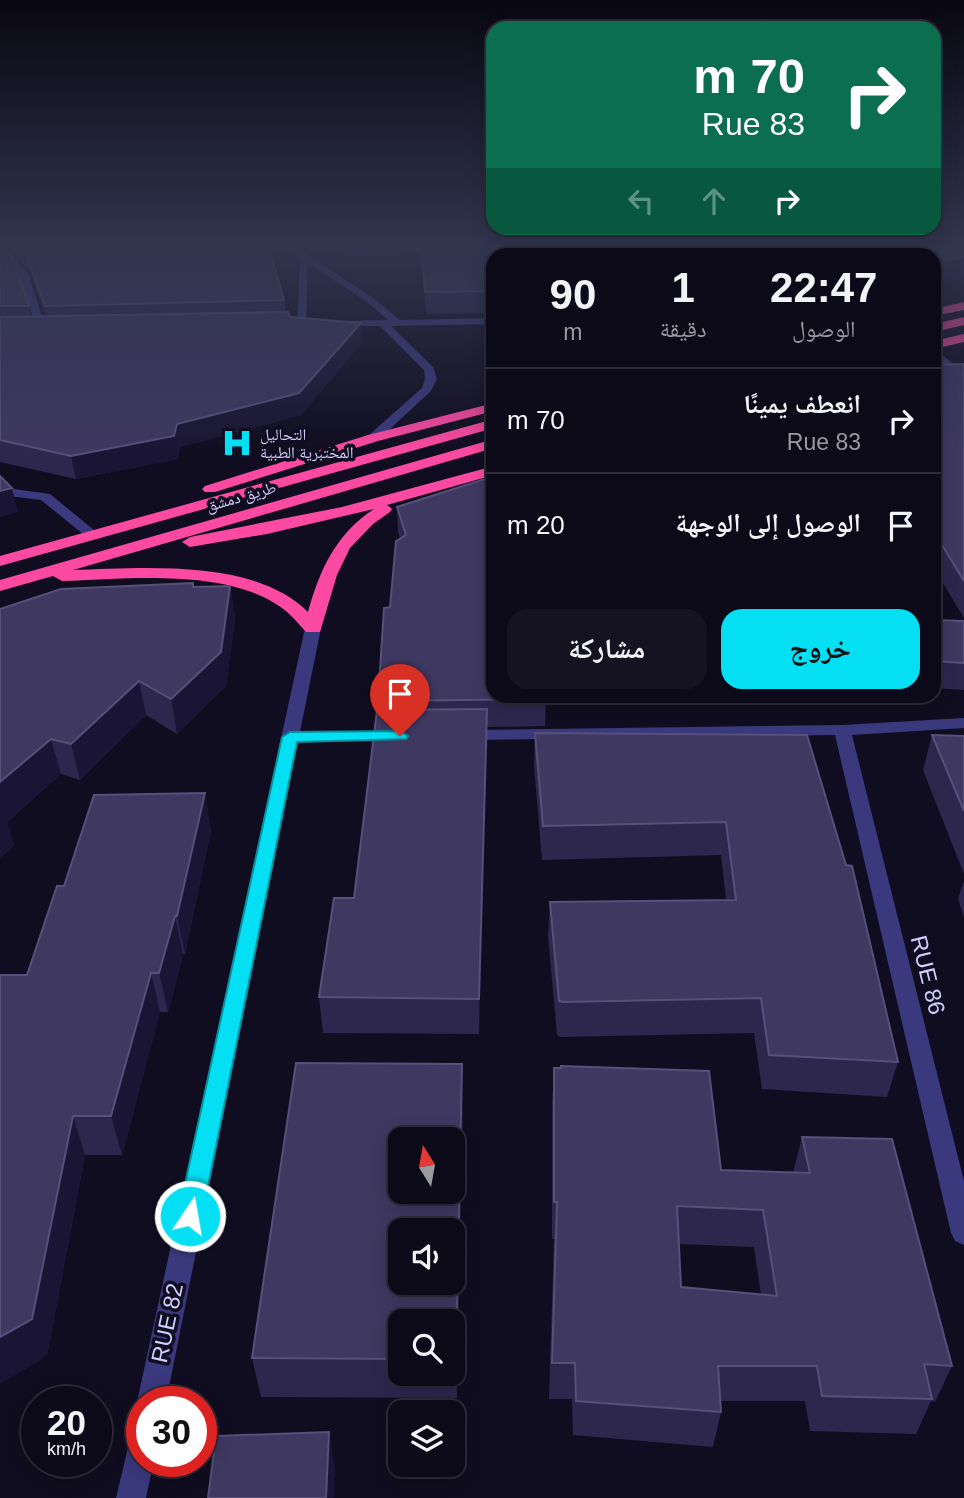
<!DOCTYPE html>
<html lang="ar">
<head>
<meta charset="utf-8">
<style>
	:root { --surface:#0c0a18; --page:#151321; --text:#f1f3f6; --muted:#9a9aa2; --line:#2c2b37; --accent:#04dff3 }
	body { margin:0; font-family:Arial,"Noto Naskh Arabic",sans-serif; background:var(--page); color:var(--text); direction:rtl; height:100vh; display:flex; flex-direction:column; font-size:26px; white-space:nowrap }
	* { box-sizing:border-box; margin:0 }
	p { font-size:23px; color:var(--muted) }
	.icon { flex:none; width:38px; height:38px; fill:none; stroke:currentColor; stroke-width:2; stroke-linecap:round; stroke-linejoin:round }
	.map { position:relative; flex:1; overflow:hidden; direction:ltr }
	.drawer { position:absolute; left:486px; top:248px; width:455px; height:455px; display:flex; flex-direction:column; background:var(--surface); border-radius:21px; box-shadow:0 4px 18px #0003,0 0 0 2px var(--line); direction:rtl }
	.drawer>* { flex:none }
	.banner { position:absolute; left:486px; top:21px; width:455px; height:214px; border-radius:21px; box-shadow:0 4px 18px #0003,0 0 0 2px var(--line); direction:rtl; background:#0b6e4f; color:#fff; overflow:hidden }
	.needle { width:46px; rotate:349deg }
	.tools { position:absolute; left:388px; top:1127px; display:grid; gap:14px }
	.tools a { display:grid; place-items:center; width:77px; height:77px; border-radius:14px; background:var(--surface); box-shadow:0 4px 18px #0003,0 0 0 2px var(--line); font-size:35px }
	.speed { position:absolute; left:21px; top:1386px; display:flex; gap:14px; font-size:35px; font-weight:700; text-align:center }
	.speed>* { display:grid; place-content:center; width:91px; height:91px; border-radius:50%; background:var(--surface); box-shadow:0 4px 18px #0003,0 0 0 2px var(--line); line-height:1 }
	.speed small { font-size:18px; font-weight:400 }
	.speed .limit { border:10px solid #d22; background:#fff; color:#111 }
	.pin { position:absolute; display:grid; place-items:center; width:60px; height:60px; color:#fff; margin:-72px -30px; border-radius:50% 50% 50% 0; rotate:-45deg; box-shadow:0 0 7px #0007 }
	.pin .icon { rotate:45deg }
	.me { position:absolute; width:77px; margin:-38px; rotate:12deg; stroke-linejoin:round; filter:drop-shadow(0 0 5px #0008) }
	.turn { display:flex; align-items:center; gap:24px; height:147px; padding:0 21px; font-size:32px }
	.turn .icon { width:91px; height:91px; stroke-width:2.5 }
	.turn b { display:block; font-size:49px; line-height:60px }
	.lanes { display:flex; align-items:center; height:66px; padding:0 21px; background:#0003; justify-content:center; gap:35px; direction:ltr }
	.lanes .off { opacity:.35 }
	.eta { display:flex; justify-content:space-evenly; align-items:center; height:119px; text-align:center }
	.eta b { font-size:42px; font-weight:700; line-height:49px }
	.primary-button { display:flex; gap:14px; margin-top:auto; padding:14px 21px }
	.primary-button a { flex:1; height:80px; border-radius:21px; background:var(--accent); color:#111; font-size:28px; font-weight:700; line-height:80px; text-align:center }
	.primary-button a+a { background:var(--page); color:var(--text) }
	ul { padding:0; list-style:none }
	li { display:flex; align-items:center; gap:21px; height:105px; padding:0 21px; border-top:2px solid var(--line) }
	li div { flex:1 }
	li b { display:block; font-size:26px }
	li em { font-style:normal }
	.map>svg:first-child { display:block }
</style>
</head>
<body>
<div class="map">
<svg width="964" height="1498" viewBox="0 0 964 1498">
	<rect width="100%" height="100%" fill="#100d20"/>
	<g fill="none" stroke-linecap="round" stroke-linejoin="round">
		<g fill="#3a397e" fill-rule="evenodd">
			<path d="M0,244H5L29,276L47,333L38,331L19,276L0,250Z"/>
			<path d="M281,244H291L373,298L400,320L494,318V324L391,326L433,367L437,379L431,391L377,441H369V435L422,388L425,379L424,370L380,326H336L335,324L340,321L388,320L367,302L308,263L306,325L297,327L300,258Z"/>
			<path d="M934,349L964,372V381L934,358Z"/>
			<path d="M0,487L50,494L100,535L98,538H88L41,500L0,495Z"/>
			<path d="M313,623L321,628L300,732L395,731L404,736L395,741L298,742L166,1402H142V1413L137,1402L305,628Z"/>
			<path d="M964,718V728L852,735L964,1181V1245L955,1241L951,1233L835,735L465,740L456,735L465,730L842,725Z"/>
			<path d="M142,1431V1461H154L146,1498H116L131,1435Z"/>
		</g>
		<g fill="#fc4aa2" fill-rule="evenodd">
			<path d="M964,302V310L934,316V309Z"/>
			<path d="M964,317V325L934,332V324Z"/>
			<path d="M964,334V342L934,349V341Z"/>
			<path d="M494,403V411L378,441L215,492H205L202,489L205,486L368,435Z"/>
			<path d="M494,419V428L0,566V556Z"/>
			<path d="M494,439V448L73,570C143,568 254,558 308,612C320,569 336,534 374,509L267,534L190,547L182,542L190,537L342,507L494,466V475L387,505L392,509L390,512L373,524L350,548L337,575L320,632H306C298,623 290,613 279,606C223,568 127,579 62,581L53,576L0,591V580Z"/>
		</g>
	</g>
	<g fill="#2d274e" fill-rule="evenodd">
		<path d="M0,244L29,306L31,316H46L31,274L8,244H268L284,300L286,312L290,317L362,343L301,415L180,447L178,459L76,479L0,462Z"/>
		<path d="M335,244H656L494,256V313L426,314L421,252L347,256Z"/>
		<path d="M725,244H964V278L934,282V256H731Z"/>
		<path d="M964,364V618L934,568V365Z"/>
		<path d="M397,507L494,696H703L546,699L545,726L486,727L479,1034L323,1033L319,997L354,898L379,710L378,701L390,607L400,538L398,532Z"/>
		<path d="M230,586L235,618L226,686L177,734L146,715L80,780L61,774L7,822L14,845L0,858V609L194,587Z"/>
		<path d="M934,620L964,621V690L934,688Z"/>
		<path d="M535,733L807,735L898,1062L887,1097L762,1089L754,1033L560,1037L557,1035L548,936L550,902L726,900L721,855L542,860L534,765Z"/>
		<path d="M932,735L964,736V874L923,770Z"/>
		<path d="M211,830L185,954H183L168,1012H160L122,1155H85L47,1356L27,975L64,886Z"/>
		<path d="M964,881V917L958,899Z"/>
		<path d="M554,1068L721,1170L793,1173L802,1137L952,1366L935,1402L931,1401L916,1434L810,1431L805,1401H720L721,1412L713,1447L573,1435L572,1399H549L554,1239H552V1106ZM679,1244L754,1247L761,1295L681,1287Z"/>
		<path d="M463,1106L457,1398L261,1397L252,1358ZM401,1321H453V1374H401Z"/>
	</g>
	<g fill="#1a1534">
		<path d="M964,258V278L934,282V261Z"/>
		<path d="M361,323L362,343L301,415L180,447L178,459L76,479L71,456L177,424Z"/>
		<path d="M12,488L18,512L0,517V491Z"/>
		<path d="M230,586L235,618L226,686L177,734L171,699Z"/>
		<path d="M139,681L146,715L80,780L71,744Z"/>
		<path d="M487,709L486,742L479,1034V999Z"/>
		<path d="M51,739L61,774L7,822L14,845L0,858V782Z"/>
		<path d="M205,793L211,830L185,954L177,916Z"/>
		<path d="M175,916L183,954L168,1012L159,973Z"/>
		<path d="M151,973L160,1012L122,1155L111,1116Z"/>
		<path d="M462,1064L463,1106L457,1398L456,1359Z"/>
		<path d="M73,1116L85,1155L47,1356L0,1384V1337Z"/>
		<path d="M329,1432L335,1469L334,1498H326Z"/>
	</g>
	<g fill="#3f3861" stroke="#56507a" stroke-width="2" fill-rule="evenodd">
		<path d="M0,244H2L13,259L29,306H0Z"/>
		<path d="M18,244H268L284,300L45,306L27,256Z"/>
		<path d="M421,244H642L649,256H494V291L425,292Z"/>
		<path d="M738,244H964V258L934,261V256H745Z"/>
		<path d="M288,312L290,317L361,323L299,393L177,424L174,436L71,456L0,440V317Z"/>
		<path d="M964,364V581L936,535H934V365Z"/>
		<path d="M0,476L12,488L0,491Z"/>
		<path d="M494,476V696H546V699L378,701L384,608L390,607L396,541L406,535L397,507Z"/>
		<path d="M193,583V587L230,586L221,652L171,699L139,681L71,744L51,739L0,782V609L61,589Z"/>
		<path d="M934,620L964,621V663L934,661Z"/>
		<path d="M487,709L479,999L319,997L334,898H354L377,710Z"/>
		<path d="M535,733L807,735L846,865L852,866L898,1062L769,1055L761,998L562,1002L559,1001L550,902L736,900L726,822L543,826Z"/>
		<path d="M932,735L964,736V811Z"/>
		<path d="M205,793L177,916H175L159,973H151L111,1116H73L32,1319L0,1337V975H27L57,886H64L94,795Z"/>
		<path d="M296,1063L462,1064L456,1359H453V1321H401V1359L252,1358ZM401,1139H453V1192H401ZM401,1230H453V1283H401Z"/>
		<path d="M561,1066L709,1071L721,1170L810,1173L802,1137L892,1139L952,1366L924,1364L932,1399L822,1396L817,1366H718L721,1412L576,1401L575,1363H552L557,1202H554V1068H561ZM677,1206L763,1210L777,1296L681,1287Z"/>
		<path d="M329,1432L326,1498H208L216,1436Z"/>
	</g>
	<linearGradient id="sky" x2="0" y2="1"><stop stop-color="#090712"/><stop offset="0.54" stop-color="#31354e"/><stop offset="1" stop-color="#31354e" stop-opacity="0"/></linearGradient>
	<rect width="964" height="454" fill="url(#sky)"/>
	<path fill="#04dff3" stroke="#03919e" stroke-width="2" d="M400,731L408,736L406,739L297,742L202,1216L198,1223L190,1226L182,1223L178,1216L282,737L290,732Z"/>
	<defs>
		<g id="hospital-bare" transform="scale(2.415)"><path d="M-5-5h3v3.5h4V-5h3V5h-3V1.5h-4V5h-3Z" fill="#04dff3" stroke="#100d20" stroke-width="2.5" paint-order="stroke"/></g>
	</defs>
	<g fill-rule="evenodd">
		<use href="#hospital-bare" x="237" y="443"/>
	</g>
	<g text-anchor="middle" stroke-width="7" stroke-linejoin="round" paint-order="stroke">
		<g font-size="16" fill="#d2cdfe" stroke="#100d20" text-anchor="start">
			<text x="260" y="440">التحاليل<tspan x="260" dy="18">المختبرية الطبية</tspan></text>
		</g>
		<g font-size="16" fill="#d2cdfe" stroke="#100d20">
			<text transform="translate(241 496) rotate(-16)" y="6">طريق دمشق</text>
		</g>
		<g font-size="23" fill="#d2cdfe" stroke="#100d20">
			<text transform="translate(928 975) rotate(76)" y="8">RUE 86</text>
			<text transform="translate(167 1323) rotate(-78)" y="8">RUE 82</text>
		</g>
	</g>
</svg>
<div class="tools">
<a><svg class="needle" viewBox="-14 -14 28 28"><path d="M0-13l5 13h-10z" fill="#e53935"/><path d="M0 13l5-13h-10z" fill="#9a9aa2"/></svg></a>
<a><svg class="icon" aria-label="sound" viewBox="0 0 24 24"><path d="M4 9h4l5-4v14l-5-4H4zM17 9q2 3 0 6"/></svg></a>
<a><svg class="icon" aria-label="search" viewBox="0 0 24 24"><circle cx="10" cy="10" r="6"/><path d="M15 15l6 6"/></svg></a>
<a><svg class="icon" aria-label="layers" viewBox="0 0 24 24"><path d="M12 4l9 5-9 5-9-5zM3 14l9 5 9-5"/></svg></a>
</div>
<div class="speed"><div>20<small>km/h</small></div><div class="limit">30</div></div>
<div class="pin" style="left:400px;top:736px;background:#d93025"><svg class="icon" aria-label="arrive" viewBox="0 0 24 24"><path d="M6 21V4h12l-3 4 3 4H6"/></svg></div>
<svg class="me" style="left:190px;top:1216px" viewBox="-20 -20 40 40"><circle r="17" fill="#04dff3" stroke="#fff" stroke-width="3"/><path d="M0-11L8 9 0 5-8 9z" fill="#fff"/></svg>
<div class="banner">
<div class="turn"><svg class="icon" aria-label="right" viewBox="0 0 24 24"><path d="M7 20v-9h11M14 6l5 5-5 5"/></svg><div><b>70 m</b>Rue 83</div></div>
<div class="lanes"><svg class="icon off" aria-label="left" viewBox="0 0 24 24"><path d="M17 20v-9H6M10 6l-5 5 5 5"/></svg><svg class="icon off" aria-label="ahead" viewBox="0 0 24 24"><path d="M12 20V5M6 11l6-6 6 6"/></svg><svg class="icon" aria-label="right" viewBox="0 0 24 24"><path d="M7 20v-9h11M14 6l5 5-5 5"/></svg></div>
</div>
<section class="drawer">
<div class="eta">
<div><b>22:47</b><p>الوصول</p></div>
<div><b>1</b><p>دقيقة</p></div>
<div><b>90</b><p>m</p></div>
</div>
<ul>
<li><svg class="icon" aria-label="right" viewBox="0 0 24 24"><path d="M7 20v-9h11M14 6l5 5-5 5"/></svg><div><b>انعطف يمينًا</b><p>Rue 83</p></div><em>70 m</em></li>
<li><svg class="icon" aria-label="arrive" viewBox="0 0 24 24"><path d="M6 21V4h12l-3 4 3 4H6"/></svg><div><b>الوصول إلى الوجهة</b></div><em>20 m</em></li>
</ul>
<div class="primary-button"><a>خروج</a><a>مشاركة</a></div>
</section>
</div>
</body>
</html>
